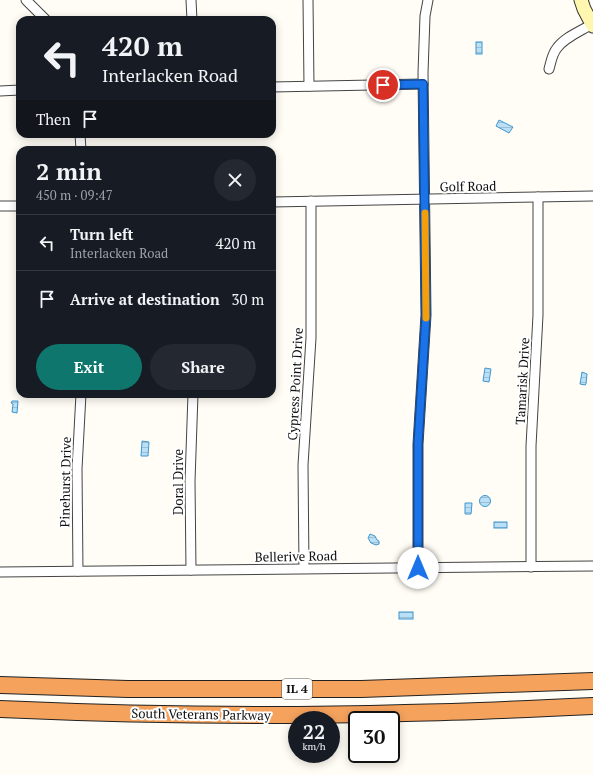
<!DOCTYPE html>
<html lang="en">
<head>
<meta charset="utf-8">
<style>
	:root { --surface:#171b24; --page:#242831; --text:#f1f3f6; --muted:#9ea1a6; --line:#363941; --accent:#0f766e }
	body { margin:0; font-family:"PT Serif",serif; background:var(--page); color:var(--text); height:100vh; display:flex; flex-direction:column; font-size:15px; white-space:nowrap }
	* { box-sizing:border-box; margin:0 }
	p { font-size:13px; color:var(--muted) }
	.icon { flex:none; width:22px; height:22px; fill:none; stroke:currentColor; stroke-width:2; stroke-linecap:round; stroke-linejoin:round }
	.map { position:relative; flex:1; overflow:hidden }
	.sheet { position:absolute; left:16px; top:146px; width:260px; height:252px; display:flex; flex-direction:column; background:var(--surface); border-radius:12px; box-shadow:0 2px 10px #0003 }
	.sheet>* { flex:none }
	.banner { position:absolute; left:16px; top:16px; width:260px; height:122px; border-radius:12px; box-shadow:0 2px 10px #0003; background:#171b24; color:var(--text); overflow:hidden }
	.speed { position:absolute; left:288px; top:711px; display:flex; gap:8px; font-size:20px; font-weight:700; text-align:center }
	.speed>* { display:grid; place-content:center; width:52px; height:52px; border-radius:50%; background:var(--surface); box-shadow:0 2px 10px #0003; line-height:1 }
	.speed small { font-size:10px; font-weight:400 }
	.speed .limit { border:2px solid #111; border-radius:6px; background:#fff; color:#111 }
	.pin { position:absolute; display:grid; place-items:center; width:34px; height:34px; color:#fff; margin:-17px; border:2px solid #fff; border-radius:50%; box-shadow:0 1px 4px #0007 }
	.me { position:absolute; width:44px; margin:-22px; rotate:0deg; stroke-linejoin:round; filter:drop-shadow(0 0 3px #0008) }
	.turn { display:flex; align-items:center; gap:14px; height:84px; padding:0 20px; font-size:18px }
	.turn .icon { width:52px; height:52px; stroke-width:2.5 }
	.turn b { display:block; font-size:28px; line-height:34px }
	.then { display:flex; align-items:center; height:38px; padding:0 20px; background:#0003; gap:8px; font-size:15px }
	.round { display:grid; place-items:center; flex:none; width:42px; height:42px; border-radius:21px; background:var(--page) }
	.summary { display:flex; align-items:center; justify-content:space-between; height:68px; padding:0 20px }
	h1 { font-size:24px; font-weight:800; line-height:30px }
	.button { display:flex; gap:8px; margin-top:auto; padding:8px 20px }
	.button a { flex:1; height:46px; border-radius:24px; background:var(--accent); color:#fff; font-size:16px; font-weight:800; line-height:46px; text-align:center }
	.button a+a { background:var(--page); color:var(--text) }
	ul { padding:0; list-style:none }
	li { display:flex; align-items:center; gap:12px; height:56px; padding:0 20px; border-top:1px solid var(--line) }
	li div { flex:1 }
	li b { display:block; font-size:15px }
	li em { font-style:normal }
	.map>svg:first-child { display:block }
</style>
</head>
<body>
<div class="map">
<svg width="593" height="775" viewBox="0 0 593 775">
	<defs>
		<pattern id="water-rules" width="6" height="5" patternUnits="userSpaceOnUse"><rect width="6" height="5" fill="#b9e0f7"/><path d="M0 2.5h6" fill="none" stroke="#9ebfd3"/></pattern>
	</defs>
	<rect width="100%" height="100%" fill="#fffdf5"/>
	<g fill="url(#water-rules)" stroke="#3f96cf">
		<rect x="476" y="42" width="6" height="12"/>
		<path d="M499,120L513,127L509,133L496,126Z"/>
		<path d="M485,368L491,369L489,382L483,381Z"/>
		<path d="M582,372L587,374L586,384L585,385L580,384Z"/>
		<path d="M12,401H18L17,413L12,412L13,404L11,403Z"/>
		<path d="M142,441L149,442L148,456H141Z"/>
		<circle cx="485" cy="501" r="5.5"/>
		<path d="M465,503H472L471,514H465Z"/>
		<rect x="494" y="522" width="13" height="6"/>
		<path d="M370,534L375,536L377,540L379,541V544L376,545L371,543L368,538Z"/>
		<rect x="399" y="612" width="14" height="7"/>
	</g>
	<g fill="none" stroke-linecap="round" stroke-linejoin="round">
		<g stroke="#444" stroke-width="11">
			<g id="street">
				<path d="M26,0L46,20"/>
				<path d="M191,0L192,20"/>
				<path d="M308,0L309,86"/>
				<path d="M549,69C551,62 552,54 557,48C565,37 581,31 592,24"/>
				<path d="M272,87L423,84"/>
				<path d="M0,91L20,90"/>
				<path d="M80,134L81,150"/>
				<path d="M272,202L593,196"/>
				<path d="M0,206H20"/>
				<path d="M531,567V446L538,315V197"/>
				<path d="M304,568L303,465L311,338V201"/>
				<path d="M418,568V444L426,315L423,73L425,16L428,0"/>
				<path d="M191,570L190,481L193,394"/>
				<path d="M78,571L77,469L81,394"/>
				<path d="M0,572L593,566"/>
			</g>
		</g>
		<g stroke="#333" stroke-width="15">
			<path id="secondary" d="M581,0L584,9L593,26"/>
		</g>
		<g stroke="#222" stroke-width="18">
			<g id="highway">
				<path d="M0,685L128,689H361L593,681"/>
				<path d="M0,709C135,715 270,717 405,713C468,712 531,709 593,706"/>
			</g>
		</g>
		<use href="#street" stroke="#fff" stroke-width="9"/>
		<use href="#secondary" stroke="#fff6b0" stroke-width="13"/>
		<use href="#highway" stroke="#f5a25d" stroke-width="16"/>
	</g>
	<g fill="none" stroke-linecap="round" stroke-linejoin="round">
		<g stroke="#114b97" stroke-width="10">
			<path id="route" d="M383,85L423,84L426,315L418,444V568"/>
		</g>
		<use href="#route" stroke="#1a73e8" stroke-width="7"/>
		<path stroke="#f59e0b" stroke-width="7" d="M425,213L426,318"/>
	</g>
	<g text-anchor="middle" stroke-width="4" stroke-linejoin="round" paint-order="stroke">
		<rect fill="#fff" stroke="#585858" stroke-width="1" x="282" y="679" width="30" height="20" rx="3"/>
		<g font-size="12" font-weight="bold" fill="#111">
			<text x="297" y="693">IL 4</text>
		</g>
		<g font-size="13" fill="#111" stroke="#fff">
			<text transform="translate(468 186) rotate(-1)" y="5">Golf Road</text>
			<text transform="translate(522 381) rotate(-87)" y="5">Tamarisk Drive</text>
			<text transform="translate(295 384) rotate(-87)" y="5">Cypress Point Drive</text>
			<text transform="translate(65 482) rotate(-89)" y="5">Pinehurst Drive</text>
			<text transform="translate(178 482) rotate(-90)" y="5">Doral Drive</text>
			<text transform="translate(296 556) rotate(-1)" y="5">Bellerive Road</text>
			<text transform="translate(201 714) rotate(1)" y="5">South Veterans Parkway</text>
		</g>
	</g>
</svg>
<div class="speed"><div>22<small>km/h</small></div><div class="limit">30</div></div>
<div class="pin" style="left:383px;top:85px;background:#d93025"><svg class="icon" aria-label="arrive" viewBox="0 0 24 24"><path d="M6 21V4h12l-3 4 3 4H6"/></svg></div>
<svg class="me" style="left:418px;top:568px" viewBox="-20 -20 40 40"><circle r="19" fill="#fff"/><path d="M0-13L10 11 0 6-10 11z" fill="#1a73e8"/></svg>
<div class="banner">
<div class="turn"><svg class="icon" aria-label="left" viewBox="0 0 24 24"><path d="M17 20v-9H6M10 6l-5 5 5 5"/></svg><div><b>420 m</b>Interlacken Road</div></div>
<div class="then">Then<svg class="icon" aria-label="arrive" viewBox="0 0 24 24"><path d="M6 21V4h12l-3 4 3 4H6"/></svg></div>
</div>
<section class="sheet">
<div class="summary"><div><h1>2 min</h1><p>450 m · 09:47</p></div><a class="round"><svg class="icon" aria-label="close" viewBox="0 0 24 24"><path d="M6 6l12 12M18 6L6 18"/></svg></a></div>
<ul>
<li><svg class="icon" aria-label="left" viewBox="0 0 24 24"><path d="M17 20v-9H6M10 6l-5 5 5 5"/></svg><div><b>Turn left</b><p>Interlacken Road</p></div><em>420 m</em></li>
<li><svg class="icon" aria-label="arrive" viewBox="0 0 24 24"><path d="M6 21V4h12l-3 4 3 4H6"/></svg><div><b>Arrive at destination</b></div><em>30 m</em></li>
</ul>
<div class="button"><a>Exit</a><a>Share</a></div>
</section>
</div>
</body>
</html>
